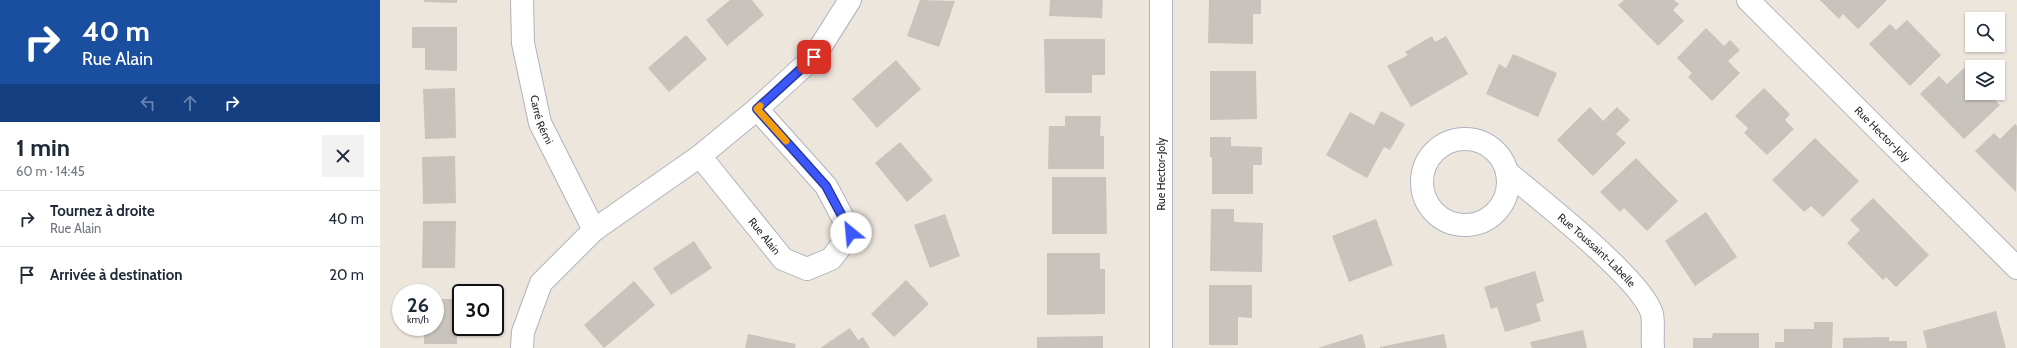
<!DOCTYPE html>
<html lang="fr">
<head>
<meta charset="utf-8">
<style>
	:root { --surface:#fff; --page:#f2f2f3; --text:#1f2937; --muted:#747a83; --line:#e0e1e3 }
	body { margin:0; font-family:Cabin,sans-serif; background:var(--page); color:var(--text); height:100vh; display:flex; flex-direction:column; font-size:15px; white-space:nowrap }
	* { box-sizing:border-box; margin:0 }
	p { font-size:13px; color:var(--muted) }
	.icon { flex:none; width:22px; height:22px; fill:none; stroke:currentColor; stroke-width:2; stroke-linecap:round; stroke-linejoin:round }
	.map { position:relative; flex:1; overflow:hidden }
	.side { display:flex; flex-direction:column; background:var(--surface); width:380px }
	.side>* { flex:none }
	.hud { background:#1a4fa0; color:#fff; overflow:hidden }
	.controls { position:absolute; left:1585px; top:12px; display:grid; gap:8px }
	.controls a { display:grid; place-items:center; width:40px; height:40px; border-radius:0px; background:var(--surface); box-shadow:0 1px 3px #0004; font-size:20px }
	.speed { position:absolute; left:12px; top:284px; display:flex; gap:8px; font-size:20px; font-weight:700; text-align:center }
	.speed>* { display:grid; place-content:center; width:52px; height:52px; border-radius:50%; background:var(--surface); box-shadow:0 1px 3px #0004; line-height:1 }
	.speed small { font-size:10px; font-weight:400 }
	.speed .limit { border:2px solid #111; border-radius:6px; background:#fff; color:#111 }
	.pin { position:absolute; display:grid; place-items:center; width:34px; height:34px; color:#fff; margin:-17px; border-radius:8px; box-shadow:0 2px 6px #0006 }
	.me { position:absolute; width:44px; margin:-22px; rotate:332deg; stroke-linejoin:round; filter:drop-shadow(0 0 3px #0008) }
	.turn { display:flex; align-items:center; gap:14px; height:84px; padding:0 16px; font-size:18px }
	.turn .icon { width:52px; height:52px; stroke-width:2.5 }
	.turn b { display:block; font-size:28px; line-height:34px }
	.lanes { display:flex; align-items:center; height:38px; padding:0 16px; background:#0003; justify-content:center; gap:20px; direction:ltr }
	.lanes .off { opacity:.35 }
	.round { display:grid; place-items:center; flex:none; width:42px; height:42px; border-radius:0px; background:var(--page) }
	.overview { display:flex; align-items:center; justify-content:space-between; height:68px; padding:0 16px }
	h1 { font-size:24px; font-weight:800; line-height:30px }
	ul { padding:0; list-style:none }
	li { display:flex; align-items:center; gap:12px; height:56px; padding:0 16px; border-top:1px solid var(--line) }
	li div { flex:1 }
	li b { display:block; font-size:15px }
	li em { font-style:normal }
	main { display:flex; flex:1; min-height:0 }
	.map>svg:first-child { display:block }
</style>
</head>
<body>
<main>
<section class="side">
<div class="hud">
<div class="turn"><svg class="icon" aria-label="right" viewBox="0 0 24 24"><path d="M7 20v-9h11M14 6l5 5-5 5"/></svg><div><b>40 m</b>Rue Alain</div></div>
<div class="lanes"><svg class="icon off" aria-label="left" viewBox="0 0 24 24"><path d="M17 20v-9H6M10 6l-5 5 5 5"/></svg><svg class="icon off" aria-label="ahead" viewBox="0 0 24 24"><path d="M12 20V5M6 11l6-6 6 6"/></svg><svg class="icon" aria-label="right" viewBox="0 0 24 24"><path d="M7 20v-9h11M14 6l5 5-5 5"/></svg></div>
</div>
<div class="overview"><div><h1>1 min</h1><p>60 m · 14:45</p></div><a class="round"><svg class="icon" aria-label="close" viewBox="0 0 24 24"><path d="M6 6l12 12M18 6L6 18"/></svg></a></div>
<ul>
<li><svg class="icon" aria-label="right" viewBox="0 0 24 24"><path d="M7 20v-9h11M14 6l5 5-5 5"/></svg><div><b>Tournez à droite</b><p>Rue Alain</p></div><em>40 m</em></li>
<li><svg class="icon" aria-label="arrive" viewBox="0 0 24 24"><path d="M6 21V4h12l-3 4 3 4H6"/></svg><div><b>Arrivée à destination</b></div><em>20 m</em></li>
</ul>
</section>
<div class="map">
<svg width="1637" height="348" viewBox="0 0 1637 348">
	<rect width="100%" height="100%" fill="#ede6dd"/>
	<g fill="#c8c3bc">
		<path d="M44,0H77V3L44,2Z"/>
		<path d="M350,0H372L384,15L347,46L326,20Z"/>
		<path d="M540,0L575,1L559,47L527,36Z"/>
		<path d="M670,0H723L722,18L669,16Z"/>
		<path d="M829,0H881V14H873V44L828,43Z"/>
		<path d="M1244,0H1294L1299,4L1293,10L1304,21L1278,46L1238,5Z"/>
		<path d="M1440,0H1507L1478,29L1463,14L1459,19Z"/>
		<path d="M1527,20L1561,55L1530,86L1489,44L1510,24L1516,30Z"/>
		<path d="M32,27H77V71L45,70V48H32Z"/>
		<path d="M1326,28L1344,46L1350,40L1360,50L1348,61L1360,73L1332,101L1308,77L1312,73L1297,58Z"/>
		<path d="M306,35L327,59L289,92L268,68Z"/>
		<path d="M1052,36L1055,42L1066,36L1088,74L1031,107L1007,66L1028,55L1025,52Z"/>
		<path d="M664,39H725V75H712V93H665Z"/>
		<path d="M1133,54L1177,73L1158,117L1106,94L1119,64L1126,68Z"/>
		<path d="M516,60L541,89L497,128L472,99Z"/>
		<path d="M1584,68L1592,76V93H1608L1620,105L1584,139L1540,94L1559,76L1567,84Z"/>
		<path d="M830,71H876L877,119L830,120Z"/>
		<path d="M75,88L76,138L45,139L43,89Z"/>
		<path d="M1384,88L1410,114L1405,120L1414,129L1387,155L1364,133L1368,128L1355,116Z"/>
		<path d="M1210,107L1223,121L1237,107L1250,120L1236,134L1246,143L1213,176L1177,140Z"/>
		<path d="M1001,111L1025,124L1010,150L1004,147L987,178L946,155L970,112L994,125Z"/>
		<path d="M685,116H721L720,136H724V169H668L669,126H685Z"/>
		<path d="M1635,124L1637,126L1636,192L1595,151L1614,133L1620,139Z"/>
		<path d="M830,137H851V146L882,147V165H873V194H832V157H830Z"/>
		<path d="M1435,138L1479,181L1443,217L1431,206L1424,212L1392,180Z"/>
		<path d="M520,142L553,180L527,202L495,163Z"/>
		<path d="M75,156L76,203L43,204L42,157Z"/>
		<path d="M1256,158L1298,201L1267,231L1244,208L1240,212L1220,192Z"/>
		<path d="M672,177H726L727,234H672Z"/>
		<path d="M1493,198L1549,255L1516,287L1506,277L1503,280L1467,243L1480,230L1470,220Z"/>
		<path d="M831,209H854V222L883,223L882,272L830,271Z"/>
		<path d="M1326,212L1357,257L1315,286L1285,241Z"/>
		<path d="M565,214L580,256L550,268L534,225Z"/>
		<path d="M996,219L1013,265L969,282L952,236Z"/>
		<path d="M43,221H76L75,268H42Z"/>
		<path d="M314,241L332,268L291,295L273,268Z"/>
		<path d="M667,253H720V269H725V314L667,315Z"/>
		<path d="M1155,271L1164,301L1156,304L1161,321L1125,332L1117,307L1111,309L1104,287Z"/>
		<path d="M526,280L549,304L514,337L491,314Z"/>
		<path d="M254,281L275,305L224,348L204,325Z"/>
		<path d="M829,285H872V318L858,317V345H829Z"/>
		<path d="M55,299H76L77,344H44V327H55Z"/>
		<path d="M1616,311L1626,348H1547L1543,331Z"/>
		<path d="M1434,322H1453L1452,348H1395V342H1404V329H1434Z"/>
		<path d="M470,328L478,340L483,337L490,348H440Z"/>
		<path d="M1203,330L1207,348H1152L1150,342Z"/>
		<path d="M1333,333H1379V348H1313V338H1332Z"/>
		<path d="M368,334L416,344L415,348H365Z"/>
		<path d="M982,334L986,348H938Z"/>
		<path d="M1064,334L1067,348H1000V347Z"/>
		<path d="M723,336V348H657V337Z"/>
		<path d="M1509,337V341H1527V348H1463V338Z"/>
	</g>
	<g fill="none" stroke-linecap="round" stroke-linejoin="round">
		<g stroke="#b1b3be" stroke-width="24">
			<g id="minor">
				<path id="s1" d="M142,0L143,43L160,123L214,230"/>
				<path d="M781,0V348"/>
				<path id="s2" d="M1368,0L1637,268"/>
				<circle cx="1085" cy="182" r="43"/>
				<path id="s3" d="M320,156L403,259L427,269L451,259L471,233L446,186L377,109"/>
				<path id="s4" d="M1127,172C1158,198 1263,280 1272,314C1274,324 1272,338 1273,348"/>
				<path d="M142,348L143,332L161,283L214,230L320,156L377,109L434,57L470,0"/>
			</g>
		</g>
		<use href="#minor" stroke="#fff" stroke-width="22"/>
	</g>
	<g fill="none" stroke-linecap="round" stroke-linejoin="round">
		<g stroke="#2739a2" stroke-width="10">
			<path id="route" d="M434,57L377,109L446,186L471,233"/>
		</g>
		<use href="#route" stroke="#3c58fa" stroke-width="7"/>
		<path stroke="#f59e0b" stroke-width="7" d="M380,106L377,109L406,141"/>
	</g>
	<g text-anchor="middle" stroke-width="3.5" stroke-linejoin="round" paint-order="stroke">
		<g font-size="11" fill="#2b2b2b" stroke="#fff">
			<text dy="4" stroke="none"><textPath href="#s1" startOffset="122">Carré Rémi</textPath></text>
			<text dy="4" stroke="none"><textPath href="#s2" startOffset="190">Rue Hector-Joly</textPath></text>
			<text transform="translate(781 174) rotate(-90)" y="4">Rue Hector-Joly</text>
			<text dy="4" stroke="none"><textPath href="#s3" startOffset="103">Rue Alain</textPath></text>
			<text dy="4" stroke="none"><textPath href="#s4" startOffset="119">Rue Toussaint-Labelle</textPath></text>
		</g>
	</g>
</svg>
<div class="controls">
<a><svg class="icon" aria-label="search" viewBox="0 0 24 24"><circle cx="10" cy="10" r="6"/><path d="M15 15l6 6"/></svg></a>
<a><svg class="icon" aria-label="layers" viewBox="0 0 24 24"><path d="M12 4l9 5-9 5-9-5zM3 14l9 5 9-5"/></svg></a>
</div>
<div class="speed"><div>26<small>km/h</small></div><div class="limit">30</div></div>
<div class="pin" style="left:434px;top:57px;background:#d93025"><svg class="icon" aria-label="arrive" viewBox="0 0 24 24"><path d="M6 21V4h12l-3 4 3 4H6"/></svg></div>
<svg class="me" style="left:471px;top:233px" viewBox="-20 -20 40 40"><circle r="19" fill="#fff"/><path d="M0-13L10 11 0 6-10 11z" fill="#3c58fa"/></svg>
</div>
</main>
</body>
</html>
